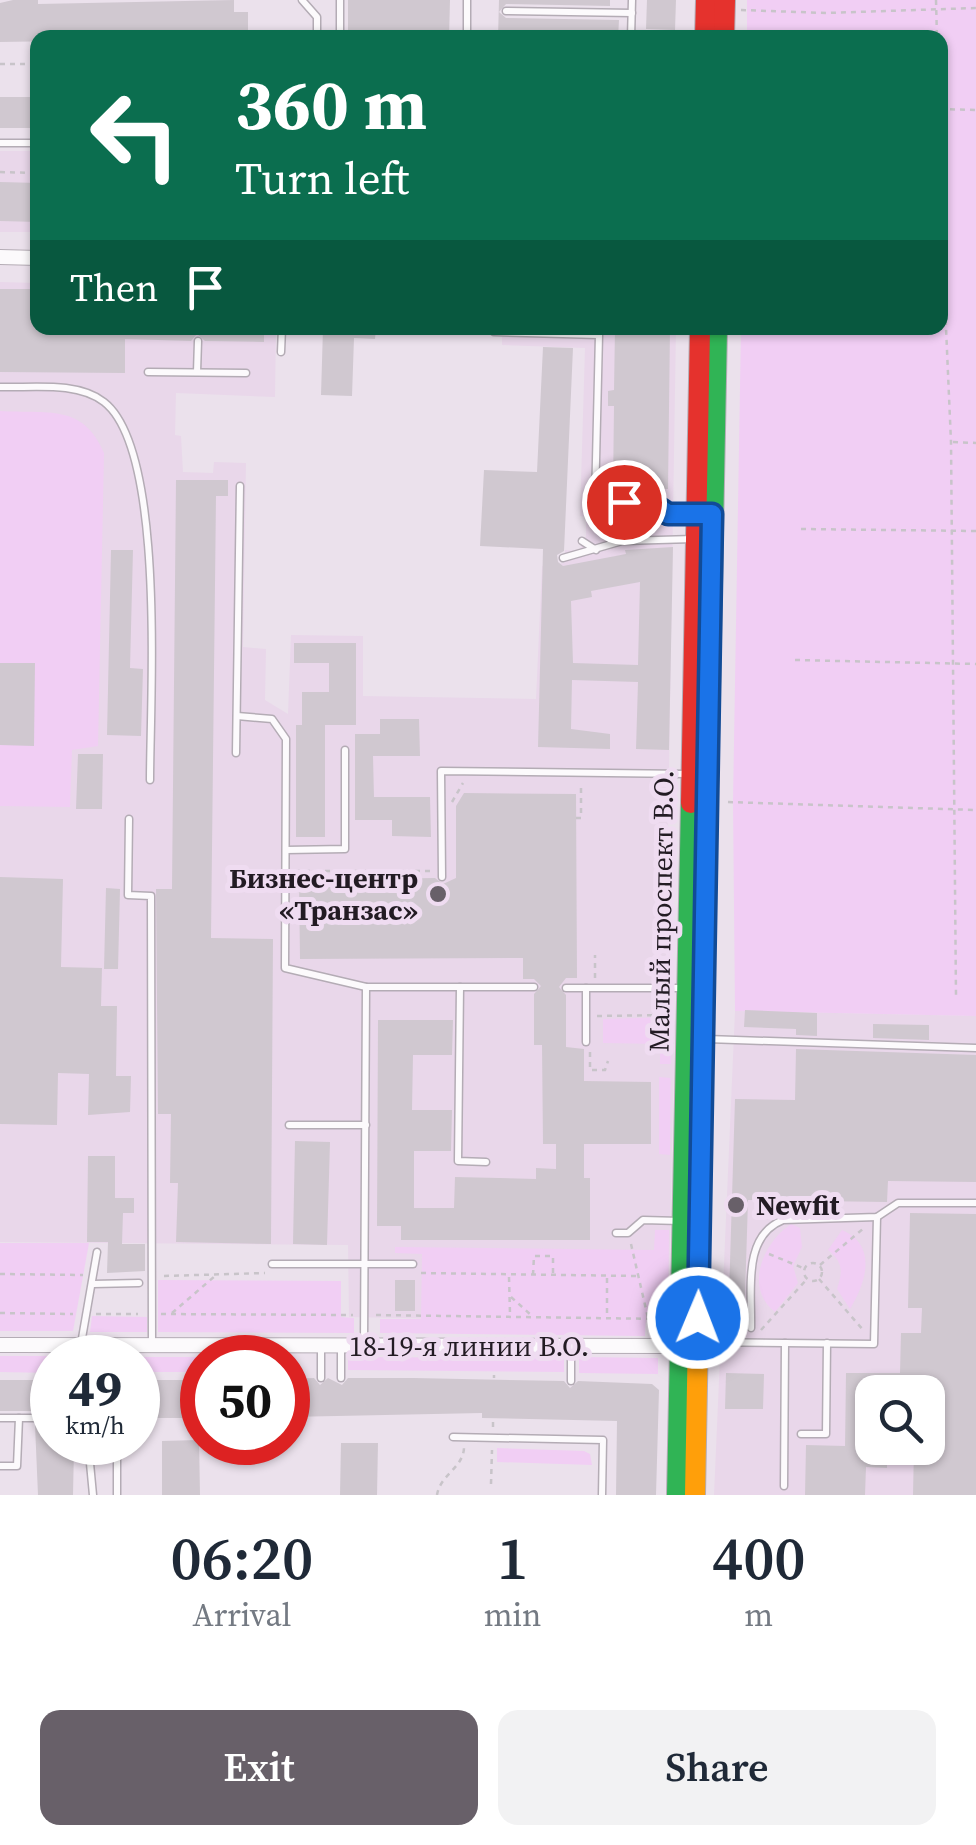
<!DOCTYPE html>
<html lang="en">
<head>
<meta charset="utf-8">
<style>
	:root { --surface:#fff; --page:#f2f2f3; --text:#1f2937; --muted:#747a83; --accent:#686069 }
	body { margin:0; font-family:"Source Serif 4",serif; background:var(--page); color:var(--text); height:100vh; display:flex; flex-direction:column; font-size:38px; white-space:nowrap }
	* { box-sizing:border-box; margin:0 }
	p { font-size:32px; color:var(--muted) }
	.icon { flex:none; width:55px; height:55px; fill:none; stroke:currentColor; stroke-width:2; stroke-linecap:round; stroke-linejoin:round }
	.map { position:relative; height:1495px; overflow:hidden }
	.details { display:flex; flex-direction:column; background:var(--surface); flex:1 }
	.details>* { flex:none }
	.banner { position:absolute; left:30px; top:30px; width:918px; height:305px; border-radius:20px; box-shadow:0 2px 8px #0004; background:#0b6e4f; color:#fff; overflow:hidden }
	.fabs { position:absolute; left:855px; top:1375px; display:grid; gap:20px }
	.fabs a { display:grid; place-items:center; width:90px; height:90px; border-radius:20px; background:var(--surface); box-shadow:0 2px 8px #0004; font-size:50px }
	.speed { position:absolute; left:30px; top:1335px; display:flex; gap:20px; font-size:50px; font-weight:700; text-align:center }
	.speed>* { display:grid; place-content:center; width:130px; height:130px; border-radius:50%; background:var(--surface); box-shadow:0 2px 8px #0004; line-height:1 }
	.speed small { font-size:25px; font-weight:400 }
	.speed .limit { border:15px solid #d22; background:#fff; color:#111 }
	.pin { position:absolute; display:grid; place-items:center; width:85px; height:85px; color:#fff; margin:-42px; border:5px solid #fff; border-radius:50%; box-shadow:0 2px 10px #0007 }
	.me { position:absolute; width:110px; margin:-55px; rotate:1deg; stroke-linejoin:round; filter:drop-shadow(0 0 8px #0008) }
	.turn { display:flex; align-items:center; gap:35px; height:210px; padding:0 40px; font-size:45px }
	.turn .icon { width:130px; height:130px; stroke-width:2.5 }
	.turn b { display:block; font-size:70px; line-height:85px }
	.then { display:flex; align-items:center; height:95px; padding:0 40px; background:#0003; gap:20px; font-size:38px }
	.eta { display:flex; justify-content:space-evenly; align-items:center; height:170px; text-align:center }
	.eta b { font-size:60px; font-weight:600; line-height:70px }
	.primary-button { display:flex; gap:20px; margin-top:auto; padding:20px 40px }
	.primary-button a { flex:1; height:115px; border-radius:20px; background:var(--accent); color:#fff; font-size:40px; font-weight:600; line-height:115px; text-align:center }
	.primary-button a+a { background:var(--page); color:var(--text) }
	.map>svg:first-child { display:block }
</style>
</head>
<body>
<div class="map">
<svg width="976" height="1495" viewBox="0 0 976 1495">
	<rect width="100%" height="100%" fill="#ebe1ec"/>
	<g fill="#e9d7ea" fill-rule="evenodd">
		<rect x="0" y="151" width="37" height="81"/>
		<path d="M0,282L37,283L38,328H276L275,397L176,393L175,435L181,436L183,472L213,473L214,462L246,463L243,647L266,649L265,700L288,714L291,635L363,636V696L536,699L542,566L564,563L565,550L579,551L586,536V517L580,516L585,348L502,345V328H676L665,1020L675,1021L668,1323L349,1317L348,1245L0,1242Z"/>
		<path d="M735,1011L976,1016V1495H714ZM872,1392H928V1448H872Z"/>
	</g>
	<g fill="#f1cef4">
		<path d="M747,0H976V1016L735,1011L733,802L741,328H940V38L747,37Z"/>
		<path d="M0,411C47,414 83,403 104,453L98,746L72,750L70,807L0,806Z"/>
		<path d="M672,1017L671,1064H660V1044L603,1043V1019Z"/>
		<path d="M659,1077L671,1078L670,1155L659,1154Z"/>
		<path d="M791,1224L800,1228L802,1247L793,1266L798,1283L775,1312C743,1287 764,1242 791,1224Z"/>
		<path d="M655,1230H669L668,1314H646L645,1336L380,1333V1319H421L422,1254L395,1253V1247L654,1250Z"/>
		<path d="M842,1230C877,1245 867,1281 850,1309L837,1289C843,1271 843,1262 828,1250Z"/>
		<path d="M0,1243H89L73,1331H0Z"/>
		<path d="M158,1280L341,1281V1317L354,1318V1333L158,1332Z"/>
		<path d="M92,1316L147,1317V1332H90Z"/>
		<path d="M0,1356H71L52,1358V1373L0,1372Z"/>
		<path d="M124,1357H295V1372H288V1358H202V1372H138V1358Z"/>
		<path d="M348,1357L564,1358V1372L348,1370Z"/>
		<path d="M579,1357L658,1358V1374L579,1373Z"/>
		<path d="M497,1448L584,1451L590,1454L592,1465L497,1462Z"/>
	</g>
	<g fill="#d0c8d0" fill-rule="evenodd">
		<path d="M13,0H38V4L234,0V12H248V38L0,42V3Z"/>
		<path d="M348,0H450L449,38H348Z"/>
		<path d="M499,0H610V6L506,4L499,12L506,18L619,20L618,38H498Z"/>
		<path d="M647,0H676L675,30L646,29Z"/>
		<rect x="0" y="97" width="38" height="31"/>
		<path d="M0,182L38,183V222L0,221Z"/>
		<path d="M0,289H38V328H264V342L205,341L197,334L191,341L125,339V373L0,372Z"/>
		<path d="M323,328H376L375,339L354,338L352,396L321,395Z"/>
		<path d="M615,328H670L668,489H654V493L613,487L614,406H608V391L614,390Z"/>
		<path d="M543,347L573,348L564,551L557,555L558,562L563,566L626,554L625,550L673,547L669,750L636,749L638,682L572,680L571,729L610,734V749L538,747L543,549L480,546L484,470L537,472ZM640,582L638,665L573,663L571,601L592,597L591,591Z"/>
		<path d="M176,480H228V496H216L211,938L273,939L271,1244L176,1242L178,1183H170L171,1114H158L156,889H172Z"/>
		<path d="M111,550H133L130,668L143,669L141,736L107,735Z"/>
		<path d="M294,643H356V725H325V837H296V725H302V692H329V663H294Z"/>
		<path d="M0,663H35L34,746L0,745Z"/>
		<path d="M380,719H419L420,756H373L374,797H430L431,837L392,836V820H355V734H380Z"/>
		<path d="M78,754H103L102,809H76Z"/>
		<path d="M464,793L576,794L577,978H566L559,987L566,995V1047L584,1049V1081L651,1082V1144H584V1178H590V1240H401V1226H377L378,1020H453L452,1055H413L412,1110H452L451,1151H414V1208H454L455,1177L536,1179V1168L556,1169V1144H543L542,1045H534V994L541,986L534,979H523V958L300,959L299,880L435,878L443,884L456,878V806Z"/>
		<path d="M0,877L63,879L61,967L102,968L101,1006H117L116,1076H131L130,1112L88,1115L89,1074L58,1073L57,1125L0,1124Z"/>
		<path d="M106,888L120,889L118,969H104Z"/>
		<path d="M745,1010L817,1013V1036L796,1035V1029L744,1027Z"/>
		<path d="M873,1024L929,1025V1040L873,1038Z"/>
		<path d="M796,1049L976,1055V1182L888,1181L887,1202L748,1200L744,1329L728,1328L735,1099L795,1100Z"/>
		<path d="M295,1141L330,1142L327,1245L293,1244Z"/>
		<path d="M88,1156H115V1198H134V1213H123L122,1244H145V1271L107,1273L108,1242H87Z"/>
		<path d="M910,1213L976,1214V1495H913L914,1448H928V1392H872V1448H887V1468L866,1467L865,1495H805L806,1445L845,1446L846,1373H900L901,1333H921L922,1308H908Z"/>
		<rect x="395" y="1280" width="20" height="31"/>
		<path d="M726,1373L764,1374L763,1409H725Z"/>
		<path d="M314,1378L320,1385L328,1378L342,1385L348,1378H414L564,1381L570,1388L578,1381L652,1384L659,1390L656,1495H616L617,1421L482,1418V1413L288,1417V1379Z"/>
		<path d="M0,1380H52V1442L74,1447L73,1495H38L35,1425L48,1423L50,1415L44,1411H0Z"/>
		<path d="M138,1380H202V1418H151V1413H138Z"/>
		<path d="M199,1440L200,1495H162V1441Z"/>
		<path d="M341,1443H378L377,1495H340Z"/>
	</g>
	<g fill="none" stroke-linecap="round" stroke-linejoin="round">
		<g stroke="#b4acb5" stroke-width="9">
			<g id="lane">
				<path d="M302,0L317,17V38"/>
				<path d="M506,11L632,13"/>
				<path d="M340,38V0"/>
				<path d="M467,38V0"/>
				<path d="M631,38L632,0"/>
				<path d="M0,143H38"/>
				<path d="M494,328V332L599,335L595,502L653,503L669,514H691"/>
				<path d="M281,352L282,328"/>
				<path d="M148,372L246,373"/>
				<path d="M197,372L198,341"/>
				<path d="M0,387C32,388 77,381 104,402C166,450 150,701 150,780"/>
				<path d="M582,541L596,550"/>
				<path d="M563,558L622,541L694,539"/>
				<path d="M237,716L272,719L286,739L285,968L366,987"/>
				<path d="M236,753L240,486"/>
				<path d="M129,819L128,895L151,896L152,1345"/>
				<path d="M286,850L345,849V750"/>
				<path d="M442,877L441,771L688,774"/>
				<path d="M460,987L458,1161L486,1162"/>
				<path d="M566,988H685"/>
				<path d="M707,1039L976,1048"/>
				<path d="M586,1042V988"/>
				<path d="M289,1125H366"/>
				<path d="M616,1233H628L643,1220L680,1221"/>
				<path d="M272,1264H413"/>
				<path d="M93,1284L139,1283"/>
				<path d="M751,1328C752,1291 742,1236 783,1220L877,1217L898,1203H976"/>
				<path d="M700,1342L874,1344L877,1217"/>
				<path d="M81,1344L97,1252"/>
				<path d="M364,1344L366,987H534"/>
				<path d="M321,1347V1378"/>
				<path d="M341,1347V1378"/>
				<path d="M571,1381V1347"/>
				<path d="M0,1418H19"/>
				<path d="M801,1434H826L827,1343"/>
				<path d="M453,1437L603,1440L602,1495"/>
				<path d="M88,1442L93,1495"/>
				<path d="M0,1466H17L19,1418H44"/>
				<path d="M784,1486L785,1343"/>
				<path d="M117,1495V1442"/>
			</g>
		</g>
		<g stroke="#b4acb5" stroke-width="16">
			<g id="street">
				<path d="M0,257L38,258"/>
				<path d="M0,1345L684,1346"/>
			</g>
		</g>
		<g stroke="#b4acb5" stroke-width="22">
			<g id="fast">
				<path d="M707,840L717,328"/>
				<path d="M677,1495L691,803"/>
			</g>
		</g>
		<g stroke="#b4acb5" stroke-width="22">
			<path id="slow" d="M695,1495L707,840"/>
		</g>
		<g stroke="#b4acb5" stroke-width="22">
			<g id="jam">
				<path d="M705,38L706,0"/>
				<path d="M724,38L725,0"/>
				<path d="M691,803L700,328"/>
			</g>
		</g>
		<g stroke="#c8c4c9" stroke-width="2.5" stroke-dasharray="5 5" stroke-linecap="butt">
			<path d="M936,0L937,38"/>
			<path d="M741,10L826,13L976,8"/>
			<path d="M0,64H38"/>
			<path d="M940,109L976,110"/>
			<path d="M0,172L38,173"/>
			<path d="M940,190L951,442L956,996"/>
			<path d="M953,442L976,443"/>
			<path d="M801,529L976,531"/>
			<path d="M795,660L976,664"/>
			<path d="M452,802L463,783"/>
			<path d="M728,802L976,810"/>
			<path d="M576,818H581V784"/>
			<path d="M295,871H432"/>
			<path d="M595,978V955"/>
			<path d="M597,1016L669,1015"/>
			<path d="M590,1052V1070H605L608,1061"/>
			<path d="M631,1244L648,1318"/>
			<path d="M769,1254L803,1268"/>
			<circle cx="813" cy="1272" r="9"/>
			<path d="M820,1265L864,1228"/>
			<path d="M421,1273L638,1276"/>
			<path d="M0,1274L83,1275"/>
			<path d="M533,1275L534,1256H553V1274"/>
			<path d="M164,1276L265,1273"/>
			<path d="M509,1277L510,1314"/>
			<path d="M607,1278V1315"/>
			<path d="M819,1279L864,1331"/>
			<path d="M511,1297L531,1315"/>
			<path d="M0,1313L73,1314"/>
			<path d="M172,1313L215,1276"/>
			<path d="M96,1314H138"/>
			<path d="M161,1314L353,1315"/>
			<path d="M376,1315L663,1319"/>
			<path d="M761,1330L807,1279"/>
			<path d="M494,1378V1375"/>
			<path d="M493,1427V1419"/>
			<path d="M491,1484L492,1450"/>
			<path d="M437,1495C440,1475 463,1468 464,1448"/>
		</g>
		<use href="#lane" stroke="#fcfafc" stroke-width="6"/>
		<use href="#street" stroke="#fcfafc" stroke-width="14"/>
		<use href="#fast" stroke="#30b455" stroke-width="20"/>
		<use href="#slow" stroke="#ff9f0a" stroke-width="20"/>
		<use href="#jam" stroke="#e5322d" stroke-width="20"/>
	</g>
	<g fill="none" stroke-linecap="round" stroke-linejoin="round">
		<g stroke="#114b97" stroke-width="25">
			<path id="route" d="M624,502L653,504L668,514H712L698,1318"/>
		</g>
		<use href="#route" stroke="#1a73e8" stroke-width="18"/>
	</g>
	<g fill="#686069" stroke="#efdcf1" stroke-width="4">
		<circle cx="438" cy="894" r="10"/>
		<circle cx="736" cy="1205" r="10"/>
	</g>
	<g text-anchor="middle" stroke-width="10" stroke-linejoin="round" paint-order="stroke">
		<g font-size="28" font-weight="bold" fill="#221b23" stroke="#efdcf1" text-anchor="end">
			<text x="418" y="888">Бизнес-центр<tspan x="418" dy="32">«Транзас»</tspan></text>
			<text x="756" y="1215" text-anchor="start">Newfit</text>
		</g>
		<g font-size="28" fill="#221b23" stroke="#efdcf1">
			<text transform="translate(661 911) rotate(-89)" y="10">Малый проспект В.О.</text>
			<text x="469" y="1356">18-19-я линии В.О.</text>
		</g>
	</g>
</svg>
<div class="fabs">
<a><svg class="icon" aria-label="search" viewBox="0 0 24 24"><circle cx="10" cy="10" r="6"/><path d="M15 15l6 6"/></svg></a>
</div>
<div class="speed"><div>49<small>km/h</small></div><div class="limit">50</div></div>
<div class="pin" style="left:624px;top:502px;background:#d93025"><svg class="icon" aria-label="arrive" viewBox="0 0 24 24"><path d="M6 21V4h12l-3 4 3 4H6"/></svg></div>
<svg class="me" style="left:698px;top:1318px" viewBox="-20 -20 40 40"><circle r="17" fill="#1a73e8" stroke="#fff" stroke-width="3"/><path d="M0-11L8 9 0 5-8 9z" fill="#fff"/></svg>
<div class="banner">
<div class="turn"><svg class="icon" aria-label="left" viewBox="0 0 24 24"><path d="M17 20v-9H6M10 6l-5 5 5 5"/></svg><div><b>360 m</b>Turn left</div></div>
<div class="then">Then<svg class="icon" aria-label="arrive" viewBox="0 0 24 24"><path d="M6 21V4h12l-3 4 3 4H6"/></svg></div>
</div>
</div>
<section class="details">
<div class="eta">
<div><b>06:20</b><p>Arrival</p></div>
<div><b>1</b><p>min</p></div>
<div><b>400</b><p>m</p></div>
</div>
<div class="primary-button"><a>Exit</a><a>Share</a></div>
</section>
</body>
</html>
